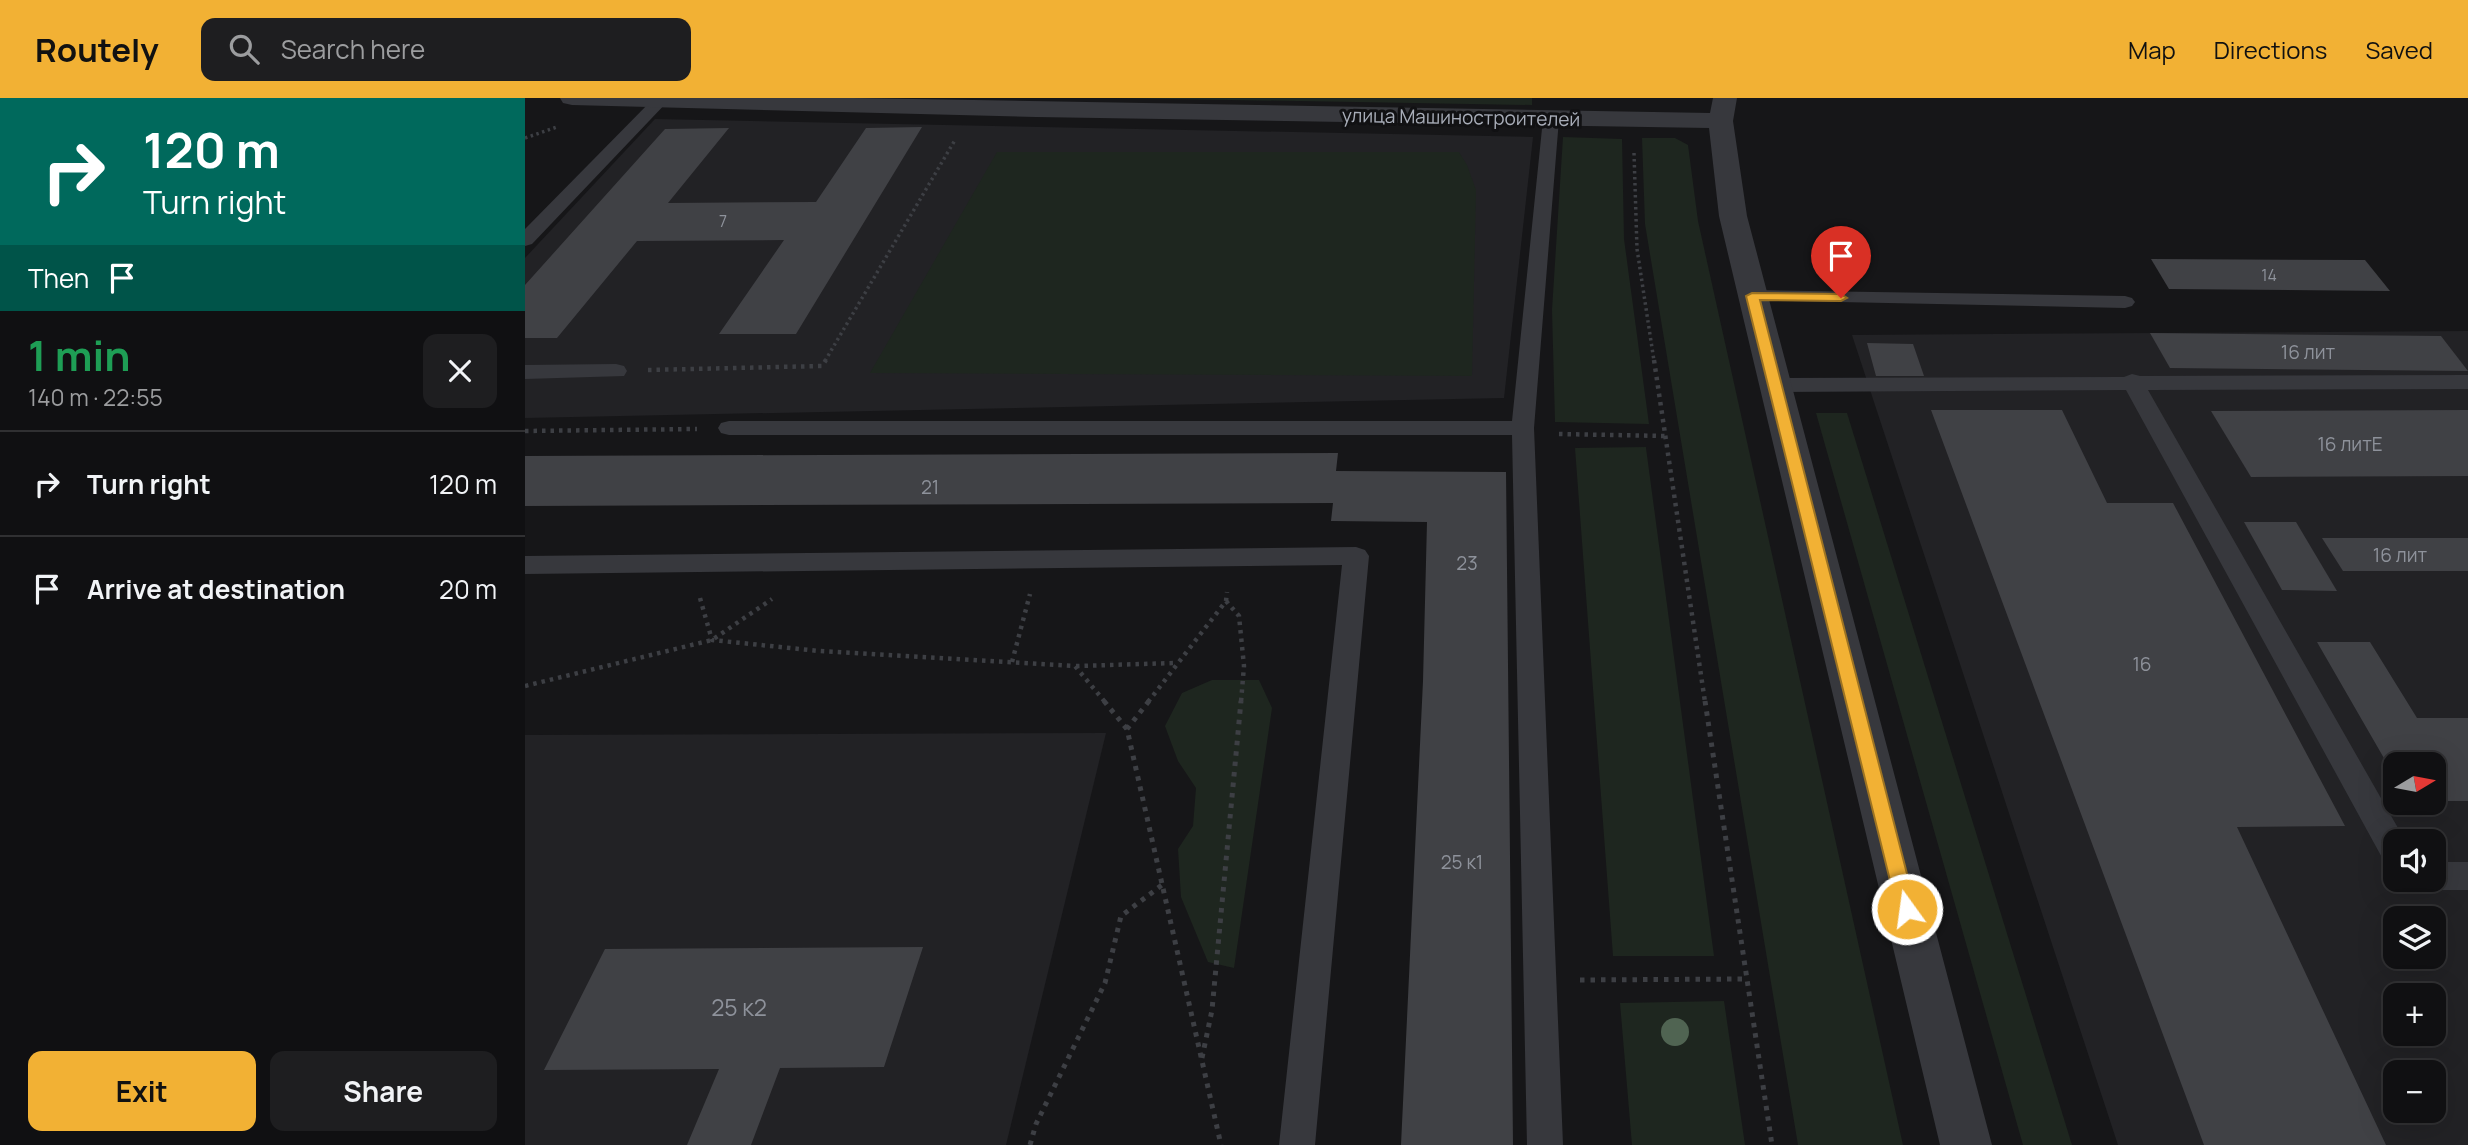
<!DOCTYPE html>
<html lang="en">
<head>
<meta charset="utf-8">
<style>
	:root { --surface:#101012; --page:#1e1e20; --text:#f1f3f6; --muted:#9c9d9f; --line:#303032; --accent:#f2b134 }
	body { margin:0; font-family:Manrope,sans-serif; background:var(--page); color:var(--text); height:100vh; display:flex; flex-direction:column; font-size:26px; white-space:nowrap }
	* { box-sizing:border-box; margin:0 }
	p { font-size:23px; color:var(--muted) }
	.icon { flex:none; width:38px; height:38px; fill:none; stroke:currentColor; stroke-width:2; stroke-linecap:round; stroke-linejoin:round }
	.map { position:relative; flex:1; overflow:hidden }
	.sheet { display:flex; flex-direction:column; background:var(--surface); width:525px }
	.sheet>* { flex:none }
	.top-card { background:#00695c; color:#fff; overflow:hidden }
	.needle { width:46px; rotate:80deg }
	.controls { position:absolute; left:1858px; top:654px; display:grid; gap:14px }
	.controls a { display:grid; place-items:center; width:63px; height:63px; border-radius:14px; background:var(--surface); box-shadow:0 7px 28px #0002,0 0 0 2px var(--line); font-size:35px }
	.pin { position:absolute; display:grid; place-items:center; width:60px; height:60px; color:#fff; margin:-72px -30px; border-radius:50% 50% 50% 0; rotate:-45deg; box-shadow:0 0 7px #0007 }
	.pin .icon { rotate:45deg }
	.me { position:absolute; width:77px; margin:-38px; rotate:346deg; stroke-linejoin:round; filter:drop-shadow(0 0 5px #0008) }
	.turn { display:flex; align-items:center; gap:24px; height:147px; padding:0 28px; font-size:32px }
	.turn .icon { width:91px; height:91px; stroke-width:2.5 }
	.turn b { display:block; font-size:49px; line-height:60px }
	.then { display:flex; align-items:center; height:66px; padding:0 28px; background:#0003; gap:14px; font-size:26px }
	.round { display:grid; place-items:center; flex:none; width:74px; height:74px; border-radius:14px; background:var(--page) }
	.headline { display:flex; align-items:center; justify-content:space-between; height:119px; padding:0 28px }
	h1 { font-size:42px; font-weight:700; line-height:52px; color:#1e9e55 }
	.button { display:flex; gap:14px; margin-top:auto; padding:14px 28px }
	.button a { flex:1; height:80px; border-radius:14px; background:var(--accent); color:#111; font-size:28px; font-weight:700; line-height:80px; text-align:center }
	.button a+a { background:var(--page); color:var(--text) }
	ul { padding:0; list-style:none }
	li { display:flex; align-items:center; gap:21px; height:105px; padding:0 28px; border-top:2px solid var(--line) }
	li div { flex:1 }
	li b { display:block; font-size:26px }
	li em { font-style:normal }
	header { display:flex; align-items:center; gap:42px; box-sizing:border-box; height:98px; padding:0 35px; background:var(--accent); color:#111 }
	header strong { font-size:33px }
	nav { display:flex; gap:38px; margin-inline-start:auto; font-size:24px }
	.search { width:490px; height:63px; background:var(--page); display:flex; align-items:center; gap:18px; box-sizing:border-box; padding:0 24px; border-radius:14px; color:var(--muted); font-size:26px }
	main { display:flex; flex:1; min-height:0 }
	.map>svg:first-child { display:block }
</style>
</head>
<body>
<header>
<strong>Routely</strong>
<div class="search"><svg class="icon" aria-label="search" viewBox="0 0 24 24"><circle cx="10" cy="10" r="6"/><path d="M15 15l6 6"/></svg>Search here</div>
<nav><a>Map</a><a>Directions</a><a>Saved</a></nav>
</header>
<main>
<section class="sheet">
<div class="top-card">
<div class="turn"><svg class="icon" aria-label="right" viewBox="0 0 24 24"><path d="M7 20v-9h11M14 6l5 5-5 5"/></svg><div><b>120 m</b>Turn right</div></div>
<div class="then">Then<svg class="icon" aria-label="arrive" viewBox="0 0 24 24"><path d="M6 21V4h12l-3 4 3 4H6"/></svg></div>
</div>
<div class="headline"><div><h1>1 min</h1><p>140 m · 22:55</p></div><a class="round"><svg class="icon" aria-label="close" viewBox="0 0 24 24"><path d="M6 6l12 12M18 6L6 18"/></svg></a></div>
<ul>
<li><svg class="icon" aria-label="right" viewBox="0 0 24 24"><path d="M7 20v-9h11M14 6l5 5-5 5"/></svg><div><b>Turn right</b></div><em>120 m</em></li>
<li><svg class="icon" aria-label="arrive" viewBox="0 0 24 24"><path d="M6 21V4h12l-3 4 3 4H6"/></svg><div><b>Arrive at destination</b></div><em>20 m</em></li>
</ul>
<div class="button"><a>Exit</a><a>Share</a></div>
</section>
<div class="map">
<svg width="1943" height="1047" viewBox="0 0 1943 1047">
	<rect width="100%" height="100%" fill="#161618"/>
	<g fill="#222225" fill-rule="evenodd">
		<path d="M130,21L1008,39L979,300L0,320V160Z"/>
		<path d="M1943,233V1047H1593L1327,237ZM1871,667H1909V705H1871ZM1871,744H1909V782H1871ZM1871,821H1909V859H1871ZM1871,898H1909V936H1871ZM1871,975H1909V1013H1871Z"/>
		<path d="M581,635L481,1047H0V637Z"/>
	</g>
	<g fill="#1e261f">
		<path d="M588,0H1007V7Z"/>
		<path d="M1038,39L1097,41L1099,141L1124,326L1030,324L1027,212Z"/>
		<path d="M1117,40H1150L1163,47L1173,123L1378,1047H1273L1120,126Z"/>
		<path d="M472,54H934L942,67L951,92L947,278L345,275Z"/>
		<path d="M1291,315H1322L1547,1047H1498Z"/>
		<path d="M1121,349V350L1189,858H1088L1050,350Z"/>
		<path d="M687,582H734L747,610L709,870L683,864L656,799L653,751L668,728L671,690L653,663L640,628L657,595Z"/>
		<path d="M1199,903L1220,1047H1107L1095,905Z"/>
	</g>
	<g fill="#404145">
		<path d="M397,29L271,236H194L259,142L112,143L32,240H0V187L140,31L204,30L143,105L291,104L341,30Z"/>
		<path d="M1626,161L1840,162L1865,193L1644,191Z"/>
		<path d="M1625,235L1916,238L1943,273L1645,270Z"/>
		<path d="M1342,245L1388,246L1399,278H1351Z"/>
		<path d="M1406,312H1537L1582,405H1648L1820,728L1712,729L1861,1047H1679Z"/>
		<path d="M1943,312V378L1726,379L1686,313Z"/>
		<path d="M813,355L811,373L981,374L988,1047H876L898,583L902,424L806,423L808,405L0,408V358Z"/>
		<path d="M1719,424H1771L1812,493L1757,492Z"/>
		<path d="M1797,440H1943V473H1818Z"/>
		<path d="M1792,544H1845L1892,620H1943V703H1909V667H1871V681Z"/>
		<path d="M398,849L359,969L255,970L226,1047H162L194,971L19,972L80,851Z"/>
	</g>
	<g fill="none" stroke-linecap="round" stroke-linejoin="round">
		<g stroke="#3d3f44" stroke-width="3.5" stroke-dasharray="2.5 3.5" stroke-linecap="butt">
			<path d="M0,40L32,29"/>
			<path d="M1109,55L1112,151L1129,263"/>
			<path d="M300,263L430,42"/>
		</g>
		<g stroke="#3d3f44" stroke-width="4.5" stroke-dasharray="3.5 5" stroke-linecap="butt">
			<path d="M1129,262L1180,604"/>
			<path d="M123,272L297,268L301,262"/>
			<path d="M0,333L172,331"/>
			<path d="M1034,336L1140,338"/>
			<path d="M175,500L187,542L294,553L550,568L580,604"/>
			<path d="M701,503L714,518L719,568L716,604"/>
			<path d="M487,564L505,496"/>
			<path d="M551,568L651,565"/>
			<path d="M0,588L187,542L247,501"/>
			<path d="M623,604L701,503L702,494"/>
		</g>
		<g stroke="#3d3f44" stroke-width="5" stroke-dasharray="4.5 6" stroke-linecap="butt">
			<path d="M579,603L602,631"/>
			<path d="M624,603L602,631L696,1047"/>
			<path d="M1180,603L1247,1047"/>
			<path d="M1055,882L1222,881"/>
			<path d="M677,960L687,912L716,603"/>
			<path d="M505,1047L511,1026L580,885L596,818L637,787"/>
		</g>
		<g fill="#37383d" fill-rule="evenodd">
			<path d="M129,0L144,2L7,146L0,148V131Z"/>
			<path d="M1026,16L1034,21L1009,330L1038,1047H1002L987,337H204L196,335L193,330L196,325L204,323H987L1018,21Z"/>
			<path d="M1228,192L1600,198L1607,200L1610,204L1607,208L1600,210L1221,202L1218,198L1221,194Z"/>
			<path d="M91,266L99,268L102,273L99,278L0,281V267Z"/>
			<path d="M1607,276L1615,278L1943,277V291L1623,292L1881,744H1871V769L1860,765L1601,292L1250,294L1242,292L1239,287L1242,282L1250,280L1599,279Z"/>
			<path d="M831,449L840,452L844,458L790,1047H754L817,467L0,476V458Z"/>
			<path d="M1909,764H1943V792H1909L1898,788L1895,782H1909Z"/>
		</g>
		<path fill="#37383d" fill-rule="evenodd" d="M35,0H329L1185,15L1188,0H1212L1208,23L1222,118L1467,1047H1415L1194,118L1184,30L511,19L47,7L38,5Z"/>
	</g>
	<circle fill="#506452" cx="1150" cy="934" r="14"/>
	<path fill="#f2b134" stroke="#9d7322" stroke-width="2" d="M1227,195L1316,196L1322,200L1316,203L1235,202L1391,811L1389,817L1382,820L1375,817L1372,811L1221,198Z"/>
	<g text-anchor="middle" stroke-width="6" stroke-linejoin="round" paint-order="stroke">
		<g font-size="16" fill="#8e929b">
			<text x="198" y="129">7</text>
			<text x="1744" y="183">14</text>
		</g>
		<g font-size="19" fill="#a8adb8" stroke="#111113">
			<text transform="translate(936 19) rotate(1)" y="7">улица Машиностроителей</text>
		</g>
		<g font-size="19" fill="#8e929b">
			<text x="1783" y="261">16 лит</text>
			<text x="1825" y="353">16 литЕ</text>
			<text x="405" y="396">21</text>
			<text x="1875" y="464">16 лит</text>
			<text x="942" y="472">23</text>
			<text x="1617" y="573">16</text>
			<text x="937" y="771">25 к1</text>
		</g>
		<g font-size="23" fill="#8e929b">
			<text x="214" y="918">25 к2</text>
		</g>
	</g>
</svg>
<div class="controls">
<a><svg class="needle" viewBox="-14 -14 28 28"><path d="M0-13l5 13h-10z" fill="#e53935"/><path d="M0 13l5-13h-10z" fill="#9c9d9f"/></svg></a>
<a><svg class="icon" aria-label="sound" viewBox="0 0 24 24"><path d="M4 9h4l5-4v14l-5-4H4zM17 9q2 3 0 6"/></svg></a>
<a><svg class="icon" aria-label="layers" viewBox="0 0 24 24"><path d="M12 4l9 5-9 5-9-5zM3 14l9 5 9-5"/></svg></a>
<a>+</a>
<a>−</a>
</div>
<div class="pin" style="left:1316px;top:200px;background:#d93025"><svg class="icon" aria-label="arrive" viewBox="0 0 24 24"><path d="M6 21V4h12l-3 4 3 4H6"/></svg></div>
<svg class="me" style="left:1382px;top:811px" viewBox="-20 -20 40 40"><circle r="17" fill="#f2b134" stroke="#fff" stroke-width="3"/><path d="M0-11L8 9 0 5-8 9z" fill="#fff"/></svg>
</div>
</main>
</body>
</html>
